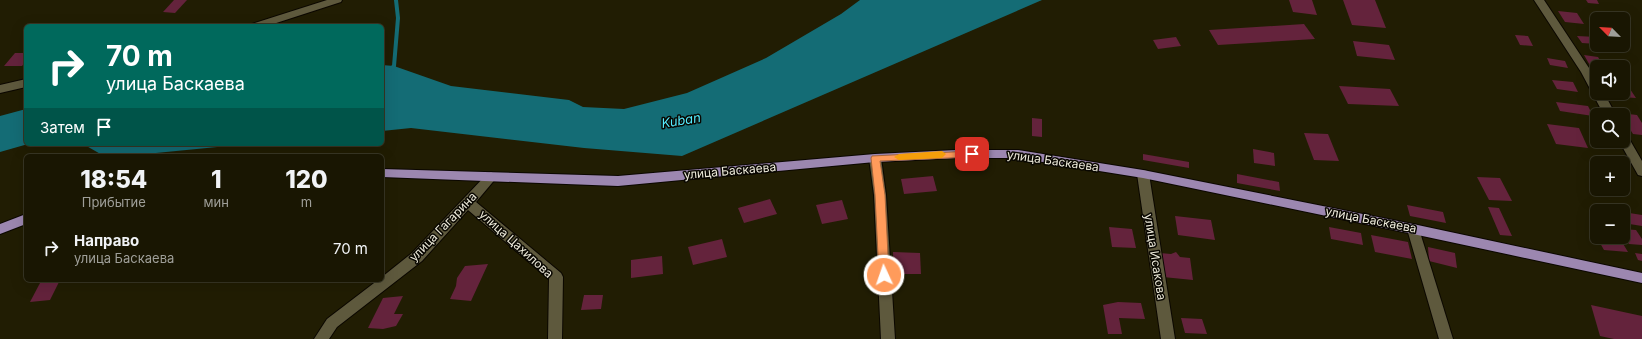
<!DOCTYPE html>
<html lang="ru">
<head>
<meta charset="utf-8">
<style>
	:root { --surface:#191602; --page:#221f0c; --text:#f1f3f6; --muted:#9f9f99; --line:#373524 }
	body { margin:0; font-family:Inter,sans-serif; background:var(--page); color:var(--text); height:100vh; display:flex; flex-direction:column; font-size:15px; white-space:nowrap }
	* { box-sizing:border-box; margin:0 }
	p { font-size:13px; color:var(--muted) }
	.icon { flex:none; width:22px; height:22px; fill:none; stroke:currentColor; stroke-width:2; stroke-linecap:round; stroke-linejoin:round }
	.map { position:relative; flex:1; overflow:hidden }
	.side { position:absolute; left:24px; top:154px; width:360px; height:128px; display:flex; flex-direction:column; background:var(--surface); border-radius:6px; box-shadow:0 4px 16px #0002,0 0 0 1px var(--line) }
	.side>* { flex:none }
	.hud { position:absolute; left:24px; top:24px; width:360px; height:122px; border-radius:6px; box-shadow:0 4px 16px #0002,0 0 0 1px var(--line); background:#00695c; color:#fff; overflow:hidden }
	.needle { width:26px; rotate:294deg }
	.tools { position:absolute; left:1590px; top:12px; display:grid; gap:8px }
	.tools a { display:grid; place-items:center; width:40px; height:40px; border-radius:6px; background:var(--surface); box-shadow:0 4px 16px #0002,0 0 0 1px var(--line); font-size:20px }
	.pin { position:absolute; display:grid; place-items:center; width:34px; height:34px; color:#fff; margin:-17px; border-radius:8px; box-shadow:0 2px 6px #0006 }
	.me { position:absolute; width:44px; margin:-22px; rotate:357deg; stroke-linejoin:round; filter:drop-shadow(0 0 3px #0008) }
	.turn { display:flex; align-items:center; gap:14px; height:84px; padding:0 16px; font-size:18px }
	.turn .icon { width:52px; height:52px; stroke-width:2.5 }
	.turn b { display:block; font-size:28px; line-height:34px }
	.then { display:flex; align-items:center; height:38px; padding:0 16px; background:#0003; gap:8px; font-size:15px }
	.eta { display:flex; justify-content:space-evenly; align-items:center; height:68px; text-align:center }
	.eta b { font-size:24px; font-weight:800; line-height:28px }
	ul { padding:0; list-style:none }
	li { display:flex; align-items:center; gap:12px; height:52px; padding:0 16px }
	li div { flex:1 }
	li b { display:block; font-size:15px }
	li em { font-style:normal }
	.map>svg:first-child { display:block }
</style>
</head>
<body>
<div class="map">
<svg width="1642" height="339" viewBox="0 0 1642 339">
	<rect width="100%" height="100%" fill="#211d03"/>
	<g fill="#146c75">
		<path d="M860,0H1042L682,156L584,148L411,128L382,131V65L394,66L451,86L569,100L583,107L624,109L687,93L766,58L841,14Z"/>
		<path d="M26,109V144H28L0,152V116Z"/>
		<path d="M83,144H248L125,156H104Z"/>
	</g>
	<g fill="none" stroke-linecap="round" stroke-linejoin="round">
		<path stroke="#146c75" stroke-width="4" d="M390,70L394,66L398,18L396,0"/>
	</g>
	<g fill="#64233c">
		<path d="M174,0H187L175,13L163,12Z"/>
		<path d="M1289,0H1312L1317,15L1293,12Z"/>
		<path d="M1343,0H1375L1386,28L1352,25Z"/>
		<path d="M1586,0H1597L1599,4L1588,3Z"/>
		<path d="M1558,11L1577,13L1584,24L1565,22Z"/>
		<path d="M1304,24L1315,39L1218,45L1209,30Z"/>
		<path d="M1515,35L1528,36L1533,46L1520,45Z"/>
		<path d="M1577,36L1597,37V44L1582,43Z"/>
		<path d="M1176,37L1181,46L1158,49L1153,40Z"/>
		<path d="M1353,41L1389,45L1395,60L1357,56Z"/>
		<path d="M15,53H26V61L22,66H4Z"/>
		<path d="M1584,55L1598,57L1604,67H1597V70L1592,69Z"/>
		<path d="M1547,58L1565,61L1568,68L1550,65Z"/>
		<path d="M1552,80L1573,82L1578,92L1557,89Z"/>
		<path d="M1623,85L1628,86L1636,98L1609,96L1607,93H1623Z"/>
		<path d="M1339,86L1390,89L1399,106L1348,104Z"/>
		<path d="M1556,102L1588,106L1593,116L1560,111Z"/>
		<path d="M1620,113L1637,115L1642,123V135L1633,134L1623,118V115Z"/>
		<path d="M1032,118L1042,119V137L1032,136Z"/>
		<path d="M1547,124L1579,128L1588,148L1556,144Z"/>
		<path d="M1304,133L1328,134L1339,161L1314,160Z"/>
		<path d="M1253,149L1274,153L1275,166L1254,163Z"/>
		<path d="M1143,154L1189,162V168L1143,160Z"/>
		<path d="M1237,174L1279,182L1280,191L1237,183Z"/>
		<path d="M933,176L937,191L904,194L901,179Z"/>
		<path d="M1477,177L1500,178L1512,201L1489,200Z"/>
		<path d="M770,199L777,214L744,223L738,208Z"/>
		<path d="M842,200L848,219L822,224L816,205Z"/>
		<path d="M1407,205L1443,212L1446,223L1410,216Z"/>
		<path d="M1488,207L1499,208L1512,236L1500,235Z"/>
		<path d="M1623,212L1642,215V226L1623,223Z"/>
		<path d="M1175,216L1211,220L1215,240L1178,235Z"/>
		<path d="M1109,227L1132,229L1136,248L1112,247Z"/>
		<path d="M1329,227L1361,233L1363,245L1331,239Z"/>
		<path d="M1592,229H1597V237H1619L1628,252L1604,250Z"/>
		<path d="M1623,229L1636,230L1642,239V245L1629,244L1623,235Z"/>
		<path d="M1371,235L1408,242L1412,259L1375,252Z"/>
		<path d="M722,239L727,257L693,265L688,247Z"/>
		<path d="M1428,247L1455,253L1457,268L1429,261Z"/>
		<path d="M893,252L920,253L921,274H894Z"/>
		<path d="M1176,252L1180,257L1190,258L1193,280L1163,277L1160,253L1171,254Z"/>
		<path d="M1635,253L1642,254V261L1638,260Z"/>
		<path d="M662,256L663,274L631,278V260Z"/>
		<path d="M488,264L471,301L450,299L456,286L457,278L465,266Z"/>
		<path d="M60,280L50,300L30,302L40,283Z"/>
		<path d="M584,295H603L601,309L581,310Z"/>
		<path d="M403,296L394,314H403L396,326L383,329L368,328L383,298Z"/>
		<path d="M1118,302L1141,303L1145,319L1119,318L1122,334H1108L1103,305Z"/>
		<path d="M1591,305L1642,316V339H1614L1600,336Z"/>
		<path d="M1181,318L1202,319L1207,334L1185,333Z"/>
	</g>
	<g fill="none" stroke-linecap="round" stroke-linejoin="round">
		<g stroke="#0b0700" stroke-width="2">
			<g id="minor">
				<path d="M327,0H342L341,2L267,26H251L252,24Z"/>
				<path d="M1534,0H1544L1591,71L1597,82V93H1604L1616,115H1604L1581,72Z"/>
				<path d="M26,79V87L0,93V85Z"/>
				<path d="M1623,134L1627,135L1642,161V176L1638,175L1619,141H1623Z"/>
				<path d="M875,154L879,155L881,158L886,195L895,339H881L874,195L869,158L871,155Z"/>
				<path d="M1143,170L1147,171L1149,174L1175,339H1161L1137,174L1139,171Z"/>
				<path d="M491,172L495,174L497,177L476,202L561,273L563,277L562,339H548L549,279L468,210L422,261L337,327L329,339H314L327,319L378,280H382V277L412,253L487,174Z"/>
				<path d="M1413,224L1417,225L1419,229L1453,339H1439L1407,229L1409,225Z"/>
			</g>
		</g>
		<g stroke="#0b0700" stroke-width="2">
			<g id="major">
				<path d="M956,150H1018L1143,170L1413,224L1642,273V283L1413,234L1143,178L1018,158H956L875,162L618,186L382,177V169L618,176L875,154Z"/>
				<path d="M26,214V224L0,234V224Z"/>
			</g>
		</g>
		<use href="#minor" fill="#5e593d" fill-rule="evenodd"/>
		<use href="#major" fill="#9c87b0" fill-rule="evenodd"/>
	</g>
	<path fill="#ff9b5b" stroke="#a6653b" d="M972,151L976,154L972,157L880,161L885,195L889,275L888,278L884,279L881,278L879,275L875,195L871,158L872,156Z"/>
	<path fill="#f59e0b" d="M942,151L946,154L942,158L899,160L894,157L899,154Z"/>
	<g text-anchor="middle" stroke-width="3" stroke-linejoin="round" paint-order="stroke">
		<g font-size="12" fill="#edeada" stroke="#090701">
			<text transform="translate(1053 161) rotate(8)" y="4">улица Баскаева</text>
			<text transform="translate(730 171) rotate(-5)" y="4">улица Баскаева</text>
			<text transform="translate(1371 220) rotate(11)" y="4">улица Баскаева</text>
			<text transform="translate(443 227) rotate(-46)" y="4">улица Гагарина</text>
			<text transform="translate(516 244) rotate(42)" y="4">улица Цахилова</text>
			<text transform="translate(1155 257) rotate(81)" y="4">улица Исакова</text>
		</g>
		<g font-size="13" font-style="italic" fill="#55edff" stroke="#090701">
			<text transform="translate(681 120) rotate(-9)" y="5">Kuban</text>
		</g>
	</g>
</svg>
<div class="tools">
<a><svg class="needle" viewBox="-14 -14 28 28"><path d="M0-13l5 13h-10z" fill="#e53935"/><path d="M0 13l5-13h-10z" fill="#9f9f99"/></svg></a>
<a><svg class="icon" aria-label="sound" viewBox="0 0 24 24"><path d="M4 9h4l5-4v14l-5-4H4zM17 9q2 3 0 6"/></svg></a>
<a><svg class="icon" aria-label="search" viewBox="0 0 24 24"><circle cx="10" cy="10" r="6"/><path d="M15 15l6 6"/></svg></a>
<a>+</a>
<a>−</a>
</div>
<div class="pin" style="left:972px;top:154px;background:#d93025"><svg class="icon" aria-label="arrive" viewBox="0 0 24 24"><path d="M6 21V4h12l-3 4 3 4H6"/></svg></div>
<svg class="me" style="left:884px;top:275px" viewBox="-20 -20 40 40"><circle r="17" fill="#ff9b5b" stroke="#fff" stroke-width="3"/><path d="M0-11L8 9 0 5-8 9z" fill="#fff"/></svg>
<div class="hud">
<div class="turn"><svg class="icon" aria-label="right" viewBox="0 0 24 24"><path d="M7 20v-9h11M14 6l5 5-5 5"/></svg><div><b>70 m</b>улица Баскаева</div></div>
<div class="then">Затем<svg class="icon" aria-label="arrive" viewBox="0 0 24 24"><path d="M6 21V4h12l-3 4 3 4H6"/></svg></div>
</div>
<section class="side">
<div class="eta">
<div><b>18:54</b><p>Прибытие</p></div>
<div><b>1</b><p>мин</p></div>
<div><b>120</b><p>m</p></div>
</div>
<ul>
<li><svg class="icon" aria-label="right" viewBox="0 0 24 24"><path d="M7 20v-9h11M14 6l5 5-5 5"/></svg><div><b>Направо</b><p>улица Баскаева</p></div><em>70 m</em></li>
</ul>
</section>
</div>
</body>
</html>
